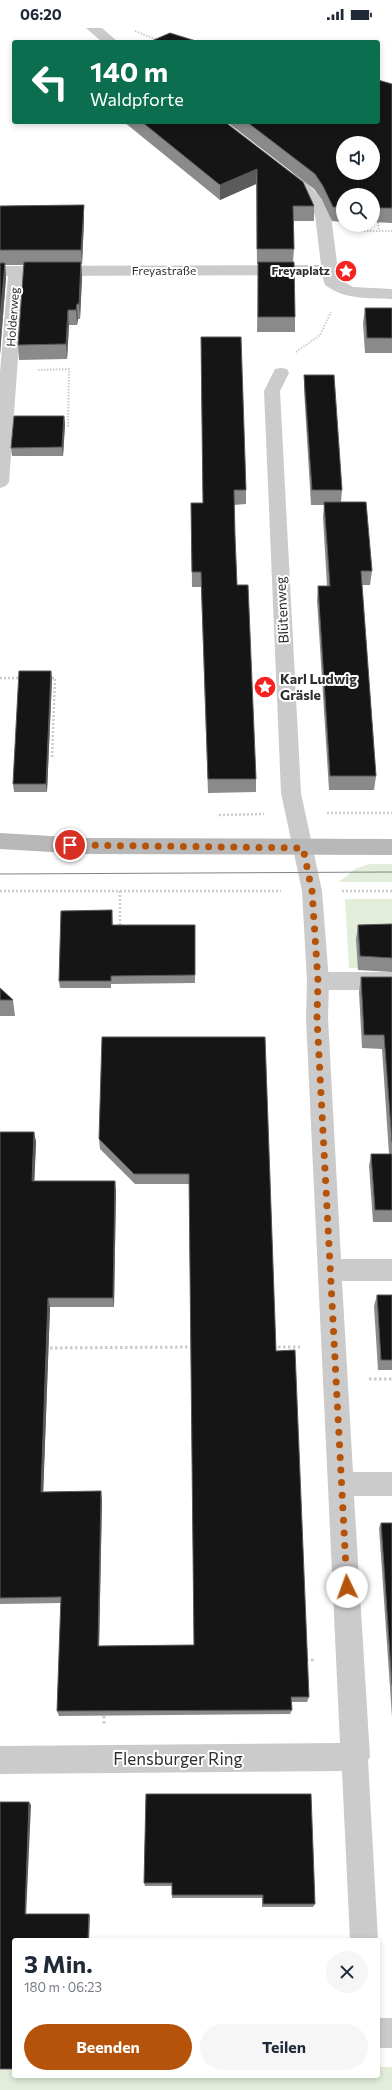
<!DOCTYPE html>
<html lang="de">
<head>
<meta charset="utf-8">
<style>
	:root { --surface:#fff; --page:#f6f6f7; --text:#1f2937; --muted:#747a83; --accent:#b45309 }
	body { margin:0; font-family:Commissioner,sans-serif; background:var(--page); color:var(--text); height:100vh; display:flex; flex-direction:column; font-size:15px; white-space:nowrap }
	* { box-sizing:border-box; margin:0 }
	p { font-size:13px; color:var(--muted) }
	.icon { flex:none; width:22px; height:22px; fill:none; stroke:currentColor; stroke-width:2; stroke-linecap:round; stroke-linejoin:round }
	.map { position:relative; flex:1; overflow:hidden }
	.details { position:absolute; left:12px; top:1910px; width:368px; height:140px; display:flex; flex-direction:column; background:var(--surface); border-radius:4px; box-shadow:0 2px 6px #0003 }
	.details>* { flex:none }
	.top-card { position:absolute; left:12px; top:12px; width:368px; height:84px; border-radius:4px; box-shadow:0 2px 6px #0003; background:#0b6e4f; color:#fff; overflow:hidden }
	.tools { position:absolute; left:336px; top:108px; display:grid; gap:8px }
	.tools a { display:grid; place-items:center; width:44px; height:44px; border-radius:50%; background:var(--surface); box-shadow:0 2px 6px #0003; font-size:20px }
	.pin { position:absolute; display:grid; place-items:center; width:34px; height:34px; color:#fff; margin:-17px; border:2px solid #fff; border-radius:50%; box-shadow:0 1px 4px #0007 }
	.me { position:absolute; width:44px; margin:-22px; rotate:357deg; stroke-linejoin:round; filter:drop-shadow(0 0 3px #0008) }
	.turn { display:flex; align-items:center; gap:14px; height:84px; padding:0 12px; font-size:18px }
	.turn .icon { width:52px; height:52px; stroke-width:2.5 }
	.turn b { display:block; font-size:28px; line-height:34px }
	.round { display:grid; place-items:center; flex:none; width:42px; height:42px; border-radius:21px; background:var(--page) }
	.headline { display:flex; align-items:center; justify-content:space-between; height:68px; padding:0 12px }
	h1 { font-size:24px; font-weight:700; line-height:30px }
	.cta { display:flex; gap:8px; margin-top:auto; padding:8px 12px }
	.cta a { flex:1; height:46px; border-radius:24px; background:var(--accent); color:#fff; font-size:16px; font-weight:700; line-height:46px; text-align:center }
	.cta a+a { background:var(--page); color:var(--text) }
	.status { display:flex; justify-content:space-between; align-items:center; height:28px; padding:0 20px; background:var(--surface); direction:ltr }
	.status svg { height:11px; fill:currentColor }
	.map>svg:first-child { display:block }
</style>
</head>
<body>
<div class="status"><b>06:20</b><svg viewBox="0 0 49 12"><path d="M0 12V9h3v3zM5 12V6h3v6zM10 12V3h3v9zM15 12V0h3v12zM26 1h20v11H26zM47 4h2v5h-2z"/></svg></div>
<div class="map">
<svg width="392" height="2062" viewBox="0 0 392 2062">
	<rect width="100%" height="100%" fill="#fff"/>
	<g fill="#e2edda">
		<path d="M369,836H392V854H339L355,841Z"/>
		<path d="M345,871H392V940H349Z"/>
		<path d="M378,2039H392V2062H0V2042H14V2048H378Z"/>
	</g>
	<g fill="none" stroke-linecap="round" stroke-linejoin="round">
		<g stroke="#cbcbcb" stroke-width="2" stroke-dasharray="1.5 1.5" stroke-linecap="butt">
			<path d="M135,3L162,14"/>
			<path d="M378,194L379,203"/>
			<path d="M355,203H392"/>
			<path d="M296,324L320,307L331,284"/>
			<path d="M38,342L69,341L68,400"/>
		</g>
		<g stroke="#cbcbcb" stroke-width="2.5" stroke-dasharray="2 2" stroke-linecap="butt">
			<path d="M0,650H21"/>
			<path d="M48,650H55L52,729"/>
			<path d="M327,785H392"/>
			<path d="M219,787L264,786"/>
			<path d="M0,863H281"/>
			<path d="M120,863V900"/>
			<path d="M342,863H392"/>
		</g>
		<g stroke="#cbcbcb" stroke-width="3" stroke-dasharray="2.5 2.5" stroke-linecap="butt">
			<path d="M273,1319H300"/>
			<path d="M45,1320L194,1319"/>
			<path d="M369,1351H392"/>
			<path d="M306,1632H316"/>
			<path d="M104,1688V1697"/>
		</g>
		<path fill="#cbcbcb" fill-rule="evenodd" d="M318,944H392V962H318L310,959L307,953L310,947Z"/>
		<g fill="#cbcbcb" fill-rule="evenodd">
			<path d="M86,0H102L118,14H102Z"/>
			<path d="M283,141C303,146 322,169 331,187L339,251L353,259L392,261V271C369,270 345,272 325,257L322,247L24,248L9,454L6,458L0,460V344L8,248H0V238L321,237L315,187L306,172L278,149L275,146L278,143Z"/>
			<path d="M281,340L287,341L289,345L280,363L301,765L322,863L329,953L328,990L341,1231H392V1253H342L353,1444H392V1468H354L370,1729L368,1732L378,1912V1913L350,1912L342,1743L0,1746V1718L340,1715L306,990L307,953L302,863L281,765L264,363L275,341Z"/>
			<rect x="378" y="1990" width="14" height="30"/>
		</g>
		<path fill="#b8b8b8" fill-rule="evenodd" d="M0,805L84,810L392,811V827L84,826L0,821Z"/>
		<path stroke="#838383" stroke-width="1" d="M0,846L392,844"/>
	</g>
	<g fill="#8a8a8a">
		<path d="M392,56V195L373,194V167H343V194L332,193L322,172L314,161L227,94H378Z"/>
		<path d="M124,94H225L314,178V193H294V221L293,234L295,289V304H257L258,236H257L256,156L220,172Z"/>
		<path d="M84,177V192L82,236H81L82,249L80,291H78L77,297H69L67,331L19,332L18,317L24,237H5L6,250L0,326V178Z"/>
		<path d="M365,280H392V325H365L363,295Z"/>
		<path d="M201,324L246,462V476L234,477L237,557L256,751V764L208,765L201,559H192L191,475H203Z"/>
		<path d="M304,347L342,462L341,474L372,543L370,557H362L376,748L374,762H329L317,572L318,558H327L323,489L324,477H311L304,362Z"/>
		<path d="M64,388L65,396L63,428H12L11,420Z"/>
		<path d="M51,643L52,651L47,764H14L13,756Z"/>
		<path d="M112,882L113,897H195V955L111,956V960H60L59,953Z"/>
		<path d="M392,896V944L358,942L356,911L358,897Z"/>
		<path d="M361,949H392V1194H373L369,1138L371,1126H389L382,1021L362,1020L359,964Z"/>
		<path d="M0,960L13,972L15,988H0Z"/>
		<path d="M265,1009L276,1323L309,1669L307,1674H291L292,1682L290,1686L59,1688L57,1683L61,1575L0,1576V1104H34L36,1114L34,1153L116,1162L114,1279H50L43,1464L102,1471L99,1618L194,1617L189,1156H135L100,1121L99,1111Z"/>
		<path d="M377,1267H392V1342H378L374,1278Z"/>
		<path d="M381,1495H392V1689L379,1500Z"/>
		<path d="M146,1766L315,1876L313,1879H262V1870H172V1858H145L144,1855Z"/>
	</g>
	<g fill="#5b5b5b">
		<path d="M257,141L256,156L220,172V157Z"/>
		<path d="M84,177V192L82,236L81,222Z"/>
		<path d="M81,234L82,249L80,291L79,276Z"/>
		<path d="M5,235L6,250L0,326V292Z"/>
		<path d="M77,276L78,291L77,297L76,282Z"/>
		<path d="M68,282L69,297L67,331L66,316Z"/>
		<path d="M64,388L65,396L63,428L62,419Z"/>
		<path d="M51,643L52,651L47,764L46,756Z"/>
		<path d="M34,1104L36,1114L34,1163L32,1153Z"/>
		<path d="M115,1153L116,1162L114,1279L113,1270Z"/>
		<path d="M48,1270L50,1279L43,1471L41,1464Z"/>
		<path d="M101,1463L102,1471L99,1623L98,1618Z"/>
		<path d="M29,1774L31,1777L26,1888L25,1886Z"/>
		<path d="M89,1886L90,1888L89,1912H88Z"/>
	</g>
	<g fill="#151515" stroke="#5b5b5b" fill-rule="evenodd">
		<path d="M170,5L199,14H149Z"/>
		<path d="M378,52L392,56V180H373V167H343V179H333L323,158L315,146L247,94H378ZM343,115H373V145H343Z"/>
		<path d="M142,94H225L303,154L314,178H293L294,221H257V141L220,157Z"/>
		<path d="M84,177L81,222H0V178Z"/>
		<path d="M24,234H81L79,276H77L76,282H68L66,316L18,317Z"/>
		<path d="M258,234H294L295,289H258Z"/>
		<path d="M0,235H5L0,292Z"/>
		<path d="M365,280H392V310H367Z"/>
		<path d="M201,309H241L246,462H234L235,509L237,557H248L256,751H208L201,544H192L191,475H203Z"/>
		<path d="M304,347H334L342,462H312Z"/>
		<path d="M14,388H64L62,419L11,420Z"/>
		<path d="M324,474H366L372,543H361L376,748H330L318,558H330Z"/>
		<path d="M19,643H51L46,756H13Z"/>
		<path d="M112,882V897H195V947L111,948V953H59L61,883Z"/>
		<path d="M392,896V930L360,928L358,897Z"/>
		<path d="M361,949H392V1114L384,1007H364Z"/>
		<path d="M0,960L13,972H0Z"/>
		<path d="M102,1009H265L276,1323L295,1322L309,1669H291L292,1682L57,1683L61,1569L0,1570V1104H34L32,1153H115L113,1270H48L41,1464L101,1463L98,1618L194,1617L189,1146H134L99,1111Z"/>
		<path d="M371,1126H392V1182H375Z"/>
		<path d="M377,1267H392V1332H381Z"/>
		<path d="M381,1495H392V1657Z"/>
		<path d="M146,1766H311L315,1876H263V1867H172V1855H144Z"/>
		<path d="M0,1774H29L25,1886H89L88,1912H14V2041H0Z"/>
	</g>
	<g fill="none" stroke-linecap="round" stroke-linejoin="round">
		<path stroke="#b45309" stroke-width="7" stroke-dasharray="0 12.6" d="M70,817L303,820L312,863L318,953L317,990L347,1559"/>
	</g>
	<defs>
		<g id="sight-disc" transform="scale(1.15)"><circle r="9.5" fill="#f5221f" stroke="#fff"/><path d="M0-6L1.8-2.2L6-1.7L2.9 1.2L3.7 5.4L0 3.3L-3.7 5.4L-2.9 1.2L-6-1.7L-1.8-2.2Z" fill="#fff"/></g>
	</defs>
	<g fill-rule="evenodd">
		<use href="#sight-disc" x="346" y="243"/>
		<use href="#sight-disc" x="265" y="659"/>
	</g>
	<g text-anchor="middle" stroke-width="4" stroke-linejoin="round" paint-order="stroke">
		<g font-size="12" fill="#2e2e2e" stroke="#fff">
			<text x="164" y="247">Freyastraße</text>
			<text transform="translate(13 289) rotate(-86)" y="4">Holderweg</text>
		</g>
		<g font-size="12" font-weight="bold" fill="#2e2e2e" stroke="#fff" text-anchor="end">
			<text x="330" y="247">Freyaplatz</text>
		</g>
		<g font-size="14" fill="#2e2e2e" stroke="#fff">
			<text transform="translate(282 582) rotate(-93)" y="5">Blütenweg</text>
		</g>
		<g font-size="14" font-weight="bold" fill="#2e2e2e" stroke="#fff" text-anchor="start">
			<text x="280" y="656">Karl Ludwig<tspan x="280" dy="16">Gräsle</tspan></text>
		</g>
		<g font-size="17" fill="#2e2e2e" stroke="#fff">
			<text x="178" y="1737">Flensburger Ring</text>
		</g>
	</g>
</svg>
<div class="tools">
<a><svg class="icon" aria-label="sound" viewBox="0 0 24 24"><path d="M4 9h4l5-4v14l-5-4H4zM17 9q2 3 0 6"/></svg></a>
<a><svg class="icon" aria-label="search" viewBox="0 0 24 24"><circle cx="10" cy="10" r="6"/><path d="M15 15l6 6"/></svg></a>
</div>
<div class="pin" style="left:70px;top:817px;background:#d93025"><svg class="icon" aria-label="arrive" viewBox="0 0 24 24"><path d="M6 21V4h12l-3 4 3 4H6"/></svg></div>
<svg class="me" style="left:347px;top:1559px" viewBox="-20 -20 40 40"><circle r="19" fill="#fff"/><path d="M0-13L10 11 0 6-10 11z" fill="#b45309"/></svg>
<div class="top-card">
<div class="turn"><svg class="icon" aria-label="left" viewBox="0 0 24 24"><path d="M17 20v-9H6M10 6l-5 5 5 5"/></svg><div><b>140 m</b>Waldpforte</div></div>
</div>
<section class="details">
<div class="headline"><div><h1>3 Min.</h1><p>180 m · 06:23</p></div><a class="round"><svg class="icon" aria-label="close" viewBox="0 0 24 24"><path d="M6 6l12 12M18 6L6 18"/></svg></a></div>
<div class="cta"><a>Beenden</a><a>Teilen</a></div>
</section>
</div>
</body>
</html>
